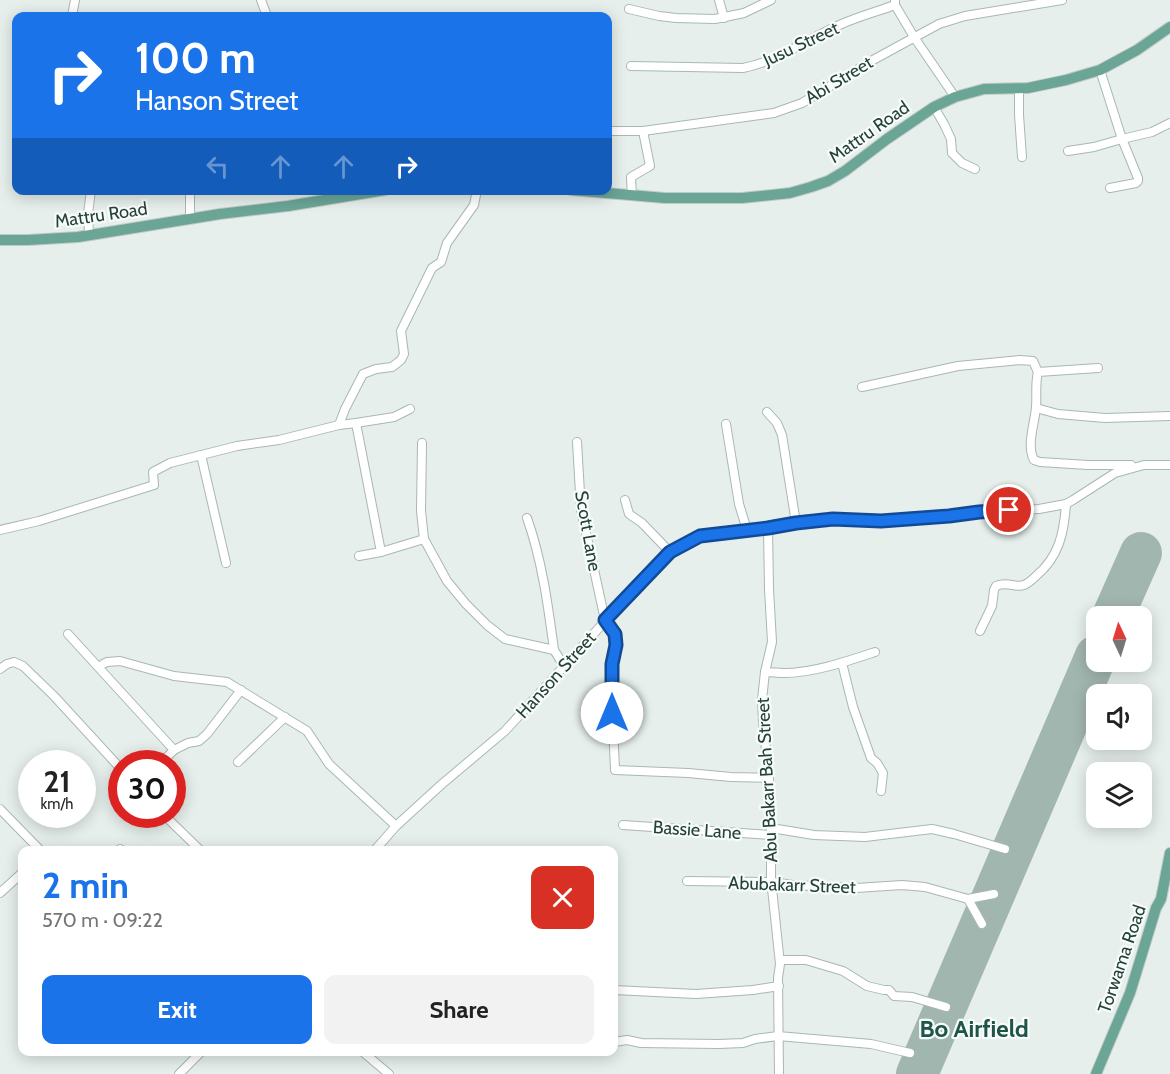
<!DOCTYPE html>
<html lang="en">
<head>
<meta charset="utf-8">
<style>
	:root { --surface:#fff; --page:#f2f2f2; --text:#222; --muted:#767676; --accent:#1a73e8 }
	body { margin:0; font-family:Cabin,sans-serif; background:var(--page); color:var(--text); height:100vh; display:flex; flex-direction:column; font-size:22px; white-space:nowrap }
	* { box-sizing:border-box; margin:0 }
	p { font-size:20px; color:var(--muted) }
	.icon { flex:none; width:33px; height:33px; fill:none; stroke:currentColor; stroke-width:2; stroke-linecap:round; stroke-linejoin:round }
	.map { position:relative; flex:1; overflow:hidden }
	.drawer { position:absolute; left:18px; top:846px; width:600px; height:210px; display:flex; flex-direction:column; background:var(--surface); border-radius:12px; box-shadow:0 3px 15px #0003 }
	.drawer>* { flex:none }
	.banner { position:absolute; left:12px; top:12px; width:600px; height:183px; border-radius:12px; box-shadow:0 3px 15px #0003; background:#1a73e8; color:#fff; overflow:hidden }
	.needle { width:39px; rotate:356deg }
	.tools { position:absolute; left:1086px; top:606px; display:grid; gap:12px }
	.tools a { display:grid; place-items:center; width:66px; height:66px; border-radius:12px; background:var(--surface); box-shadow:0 3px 15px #0003; font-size:30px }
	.speed { position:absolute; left:18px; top:750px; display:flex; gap:12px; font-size:30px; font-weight:700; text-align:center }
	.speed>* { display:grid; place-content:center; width:78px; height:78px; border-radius:50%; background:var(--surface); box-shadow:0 3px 15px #0003; line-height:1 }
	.speed small { font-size:15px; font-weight:400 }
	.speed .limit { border:9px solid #d22; background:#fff; color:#111 }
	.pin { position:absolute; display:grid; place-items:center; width:51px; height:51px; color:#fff; margin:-26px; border:3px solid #fff; border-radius:50%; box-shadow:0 2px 6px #0007 }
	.me { position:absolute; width:66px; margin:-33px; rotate:0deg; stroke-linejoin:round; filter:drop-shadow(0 0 4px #0008) }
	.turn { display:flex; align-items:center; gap:21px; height:126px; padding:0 24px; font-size:27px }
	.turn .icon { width:78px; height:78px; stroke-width:2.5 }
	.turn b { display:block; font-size:42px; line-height:51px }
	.lanes { display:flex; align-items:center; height:57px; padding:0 24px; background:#0003; justify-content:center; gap:30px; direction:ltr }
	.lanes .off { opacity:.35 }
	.round { display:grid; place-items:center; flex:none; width:63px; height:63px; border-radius:12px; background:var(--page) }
	.head { display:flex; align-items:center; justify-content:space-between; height:102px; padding:0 24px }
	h1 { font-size:36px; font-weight:800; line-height:45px; color:var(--accent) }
	.cta { display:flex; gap:12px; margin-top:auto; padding:12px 24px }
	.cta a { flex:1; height:69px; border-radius:12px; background:var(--accent); color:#fff; font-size:24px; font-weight:800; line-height:69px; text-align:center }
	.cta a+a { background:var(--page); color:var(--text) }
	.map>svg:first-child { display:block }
</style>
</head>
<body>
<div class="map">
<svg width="1170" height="1074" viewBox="0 0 1170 1074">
	<rect width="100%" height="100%" fill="#e6efeb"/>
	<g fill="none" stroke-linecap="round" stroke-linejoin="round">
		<g stroke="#a2b6b0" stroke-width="42">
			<path d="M1113,616L1141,553"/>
			<path d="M917,1074L1096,656"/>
		</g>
		<g stroke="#a8b8b2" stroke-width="10">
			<g id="minor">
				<path d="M261,0L267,16"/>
				<path d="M719,0L724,18"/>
				<path d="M895,0V5L914,37L955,97"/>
				<path d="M629,9L659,16L676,18L715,19L744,13L771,0"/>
				<path d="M72,16L75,0"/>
				<path d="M631,66L743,68C774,62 800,44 829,30C849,19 873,13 895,5"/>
				<path d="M1100,70L1122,139L1152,132L1170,123"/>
				<path d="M1019,89V115L1022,157"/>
				<path d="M934,107L944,124L951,139L952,153L962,163L975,169"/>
				<path d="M608,131H643L774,113L802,103L873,60L939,24L965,16L1062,0"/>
				<path d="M1068,151L1094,147L1122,139L1138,178V181L1136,183L1110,188"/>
				<path d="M190,190V219"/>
				<path d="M632,196L631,177L650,166L643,131"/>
				<path d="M89,234L88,214L91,190"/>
				<path d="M1098,368L1038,372C1035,384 1037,395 1036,407C1035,423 1026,445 1034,460L1040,462L1088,465H1131"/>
				<path d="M862,387L958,366L1020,360L1033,361L1038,372"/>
				<path d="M1036,408L1058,414L1105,418L1170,416"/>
				<path d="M767,412L777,423L782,435L796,523"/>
				<path d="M356,423L394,417L410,409"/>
				<path d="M726,424L739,504L747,530"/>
				<path d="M577,442L581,510L605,620L616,634V645L612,664V701L615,770L688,773L731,777L769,778"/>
				<path d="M422,443L421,511L424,539L447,581L466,604L487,625L505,639L554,650L564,666"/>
				<path d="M201,455L226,563"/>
				<path d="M625,500L629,514L642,523L670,552"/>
				<path d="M527,518C542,560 548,605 554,650"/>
				<path d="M768,528L769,589L772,642L765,672L762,700L763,721L769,778L771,835V879L780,964L778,978L779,1074"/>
				<path d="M0,530L39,521L154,485L153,472L170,463L237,446L279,440L339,425"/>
				<path d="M381,552L356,423L339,425L345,409L363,374L376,369L392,367L401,360L404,354L401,331L432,268L441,262L447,243L474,205L477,190"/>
				<path d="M359,556L381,552L424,539"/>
				<path d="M980,631L992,606L994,590L996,586C1007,581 1015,588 1024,585C1029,583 1033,579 1036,576C1059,557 1064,533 1066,504"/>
				<path d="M68,634L174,750"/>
				<path d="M842,663L853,707L871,758L877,763L883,773L881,791"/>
				<path d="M103,664L107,662L120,661L174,676L227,682L307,731L329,764L396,826"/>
				<path d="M0,669L7,664L14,662L23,666L54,696L122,770"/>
				<path d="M765,672C771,672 778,673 784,673C813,673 848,661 875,652"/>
				<path d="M238,762L285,717"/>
				<path d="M160,764L174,750L188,743L199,741L207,734L241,690"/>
				<path d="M0,809L40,850"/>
				<path d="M163,814L200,850"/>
				<path d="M623,825L771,835"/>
				<path d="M771,828L814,835L865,837L932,829L954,834L1005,849"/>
				<path d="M120,849L121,850"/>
				<path d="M375,850L396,826L442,784L505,731L659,562L670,552L700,536L768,528L796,523L833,518L881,521L949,516L979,512L1039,509L1066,504L1073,500L1115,473L1144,465H1170"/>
				<path d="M687,881L772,882L793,885L856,888L902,885L925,887L968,899"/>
				<path d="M0,893L22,873"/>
				<path d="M982,924L968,899L994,894"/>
				<path d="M780,960H806L843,971L867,986L884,990H889L894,996L912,997L946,1007"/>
				<path d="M614,990L696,994L753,990L779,986"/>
				<path d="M614,1042L627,1040L641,1043L719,1044L743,1043L755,1039L778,1036L871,1044L910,1053"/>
				<path d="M363,1052L389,1074"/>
				<path d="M179,1074L201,1052"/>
			</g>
		</g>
		<g stroke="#c2cac8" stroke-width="12">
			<g id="major">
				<path d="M571,190L665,198H742L790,193L811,187L828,181L845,171L887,139L934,107L955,97L984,89L1028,88L1066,80L1100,70L1137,50L1170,27"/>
				<path d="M0,240H28L78,237L220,214L288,206L385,190"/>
				<path d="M1096,1074L1130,993L1156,908L1161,899L1170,853"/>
			</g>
		</g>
		<use href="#minor" stroke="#fff" stroke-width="8"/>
		<use href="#major" stroke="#6aa596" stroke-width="10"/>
	</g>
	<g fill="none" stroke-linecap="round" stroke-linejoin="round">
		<g stroke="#114b97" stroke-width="15">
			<path id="route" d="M612,713V664L616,645L615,634L605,620L670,552L700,536L768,528L796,523L833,519L881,521L949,516L979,512L1009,510"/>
		</g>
		<use href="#route" stroke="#1a73e8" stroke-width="10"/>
	</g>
	<g text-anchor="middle" stroke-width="4.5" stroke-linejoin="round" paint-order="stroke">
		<g font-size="18" fill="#24423a" stroke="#f7fbf9">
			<text transform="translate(801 44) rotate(-25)" y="6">Jusu Street</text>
			<text transform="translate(839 80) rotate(-31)" y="6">Abi Street</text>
			<text transform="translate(869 132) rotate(-35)" y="6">Mattru Road</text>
			<text transform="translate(101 215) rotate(-8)" y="6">Mattru Road</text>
			<text transform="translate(588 531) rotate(80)" y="6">Scott Lane</text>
			<text transform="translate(556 675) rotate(-48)" y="6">Hanson Street</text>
			<text transform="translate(767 780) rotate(-93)" y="6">Abu Bakarr Bah Street</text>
			<text transform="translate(697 830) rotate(4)" y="6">Bassie Lane</text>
			<text transform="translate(792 885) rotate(2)" y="6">Abubakarr Street</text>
			<text transform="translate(1122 959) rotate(-71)" y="6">Torwama Road</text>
		</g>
		<g font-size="24" font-weight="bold" fill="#1f5548" stroke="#f7fbf9">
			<text x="974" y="1037">Bo Airfield</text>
		</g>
	</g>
</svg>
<div class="tools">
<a><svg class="needle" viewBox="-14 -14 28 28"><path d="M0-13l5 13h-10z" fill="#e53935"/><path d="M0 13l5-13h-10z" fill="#767676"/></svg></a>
<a><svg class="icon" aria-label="sound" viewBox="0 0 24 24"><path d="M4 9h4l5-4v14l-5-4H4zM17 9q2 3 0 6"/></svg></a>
<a><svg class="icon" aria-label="layers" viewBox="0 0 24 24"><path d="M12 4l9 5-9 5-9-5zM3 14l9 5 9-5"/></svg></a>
</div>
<div class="speed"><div>21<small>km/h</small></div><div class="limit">30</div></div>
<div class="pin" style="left:1009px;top:510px;background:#d93025"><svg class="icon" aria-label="arrive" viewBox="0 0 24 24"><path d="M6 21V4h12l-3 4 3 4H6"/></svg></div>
<svg class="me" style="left:612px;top:713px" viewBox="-20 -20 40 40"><circle r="19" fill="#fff"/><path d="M0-13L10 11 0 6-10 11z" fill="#1a73e8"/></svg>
<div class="banner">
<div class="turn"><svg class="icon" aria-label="right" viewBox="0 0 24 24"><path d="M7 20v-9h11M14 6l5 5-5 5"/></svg><div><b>100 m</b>Hanson Street</div></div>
<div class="lanes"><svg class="icon off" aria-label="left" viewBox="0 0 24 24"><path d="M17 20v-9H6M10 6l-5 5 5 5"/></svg><svg class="icon off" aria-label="ahead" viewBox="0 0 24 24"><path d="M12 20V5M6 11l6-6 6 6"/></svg><svg class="icon off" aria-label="ahead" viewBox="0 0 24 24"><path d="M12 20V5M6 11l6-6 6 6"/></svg><svg class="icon" aria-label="right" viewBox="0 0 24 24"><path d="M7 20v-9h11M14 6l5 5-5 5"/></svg></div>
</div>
<section class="drawer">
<div class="head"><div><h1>2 min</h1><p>570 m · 09:22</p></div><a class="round" style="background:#d93025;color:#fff"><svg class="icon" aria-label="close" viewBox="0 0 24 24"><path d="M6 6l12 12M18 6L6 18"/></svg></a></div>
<div class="cta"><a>Exit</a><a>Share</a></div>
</section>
</div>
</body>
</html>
